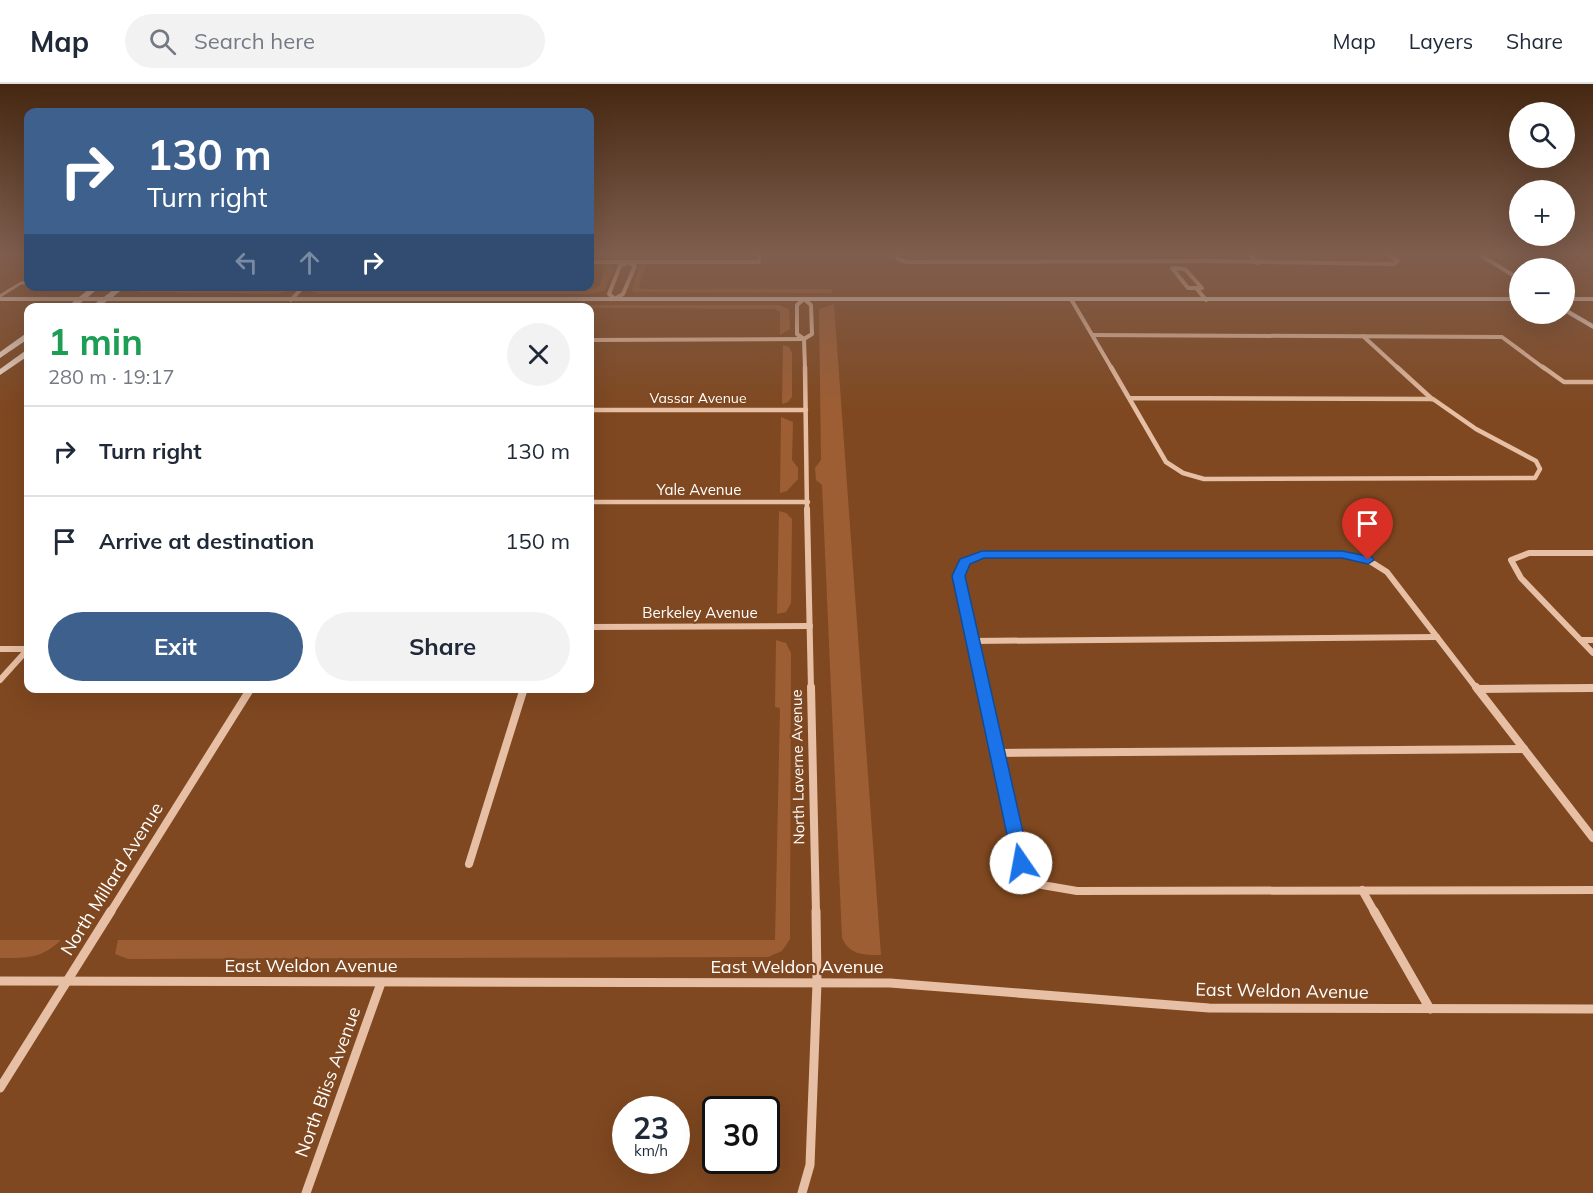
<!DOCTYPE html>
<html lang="en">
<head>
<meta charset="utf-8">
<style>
	:root { --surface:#fff; --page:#f2f2f3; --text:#1f2937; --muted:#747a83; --line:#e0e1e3; --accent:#3e608c }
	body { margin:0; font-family:Mulish,sans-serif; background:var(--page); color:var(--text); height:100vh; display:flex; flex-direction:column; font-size:22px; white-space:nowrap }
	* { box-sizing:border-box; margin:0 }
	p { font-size:20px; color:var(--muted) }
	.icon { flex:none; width:33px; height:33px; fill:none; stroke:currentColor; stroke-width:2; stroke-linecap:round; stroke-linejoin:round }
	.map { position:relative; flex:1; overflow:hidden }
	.details { position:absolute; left:24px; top:219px; width:570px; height:390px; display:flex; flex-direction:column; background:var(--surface); border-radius:12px; box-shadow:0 6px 24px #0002 }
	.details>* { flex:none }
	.top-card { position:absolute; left:24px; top:24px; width:570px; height:183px; border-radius:12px; box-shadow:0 6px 24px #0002; background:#3e608c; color:#fff; overflow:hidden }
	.fabs { position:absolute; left:1509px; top:18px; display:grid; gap:12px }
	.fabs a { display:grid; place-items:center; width:66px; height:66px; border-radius:50%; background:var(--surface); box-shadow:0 6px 24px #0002; font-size:30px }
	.speed { position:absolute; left:612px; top:1012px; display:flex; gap:12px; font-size:30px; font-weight:700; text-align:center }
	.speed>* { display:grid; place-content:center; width:78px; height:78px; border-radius:50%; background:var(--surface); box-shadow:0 6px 24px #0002; line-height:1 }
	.speed small { font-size:15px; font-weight:400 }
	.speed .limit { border:3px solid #111; border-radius:9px; background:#fff; color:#111 }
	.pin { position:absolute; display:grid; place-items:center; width:51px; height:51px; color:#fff; margin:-62px -26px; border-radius:50% 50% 50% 0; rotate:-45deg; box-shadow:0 0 6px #0007 }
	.pin .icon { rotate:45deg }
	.me { position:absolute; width:66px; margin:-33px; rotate:348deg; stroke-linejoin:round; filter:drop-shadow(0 0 4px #0008) }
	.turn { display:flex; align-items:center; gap:21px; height:126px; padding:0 24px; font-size:27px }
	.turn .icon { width:78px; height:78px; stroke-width:2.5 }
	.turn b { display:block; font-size:42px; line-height:51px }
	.lanes { display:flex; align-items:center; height:57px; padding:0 24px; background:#0003; justify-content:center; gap:30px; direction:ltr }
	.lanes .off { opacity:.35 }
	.round { display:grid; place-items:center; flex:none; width:63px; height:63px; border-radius:32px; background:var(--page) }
	.headline { display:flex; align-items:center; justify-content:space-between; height:102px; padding:0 24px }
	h1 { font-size:36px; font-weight:700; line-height:45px; color:#1e9e55 }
	.button { display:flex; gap:12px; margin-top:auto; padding:12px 24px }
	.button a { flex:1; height:69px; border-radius:36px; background:var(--accent); color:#fff; font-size:24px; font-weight:700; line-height:69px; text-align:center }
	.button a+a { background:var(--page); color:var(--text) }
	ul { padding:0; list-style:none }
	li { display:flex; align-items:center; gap:18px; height:90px; padding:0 24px; border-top:2px solid var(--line) }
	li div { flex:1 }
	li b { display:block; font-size:22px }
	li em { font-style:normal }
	header { display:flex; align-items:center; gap:36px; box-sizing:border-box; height:84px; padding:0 30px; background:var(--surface); border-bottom:2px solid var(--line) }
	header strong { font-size:28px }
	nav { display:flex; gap:33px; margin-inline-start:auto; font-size:21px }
	.search { width:420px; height:54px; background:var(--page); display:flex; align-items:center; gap:15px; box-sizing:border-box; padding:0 21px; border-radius:33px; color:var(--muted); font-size:22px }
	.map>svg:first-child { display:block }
</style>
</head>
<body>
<header>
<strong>Map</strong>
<div class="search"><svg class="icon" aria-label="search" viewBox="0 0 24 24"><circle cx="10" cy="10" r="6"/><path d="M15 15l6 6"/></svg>Search here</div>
<nav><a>Map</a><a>Layers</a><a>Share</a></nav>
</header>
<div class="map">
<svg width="1593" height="1109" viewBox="0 0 1593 1109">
	<rect width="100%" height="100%" fill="#7f4820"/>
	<g fill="#9d5e33">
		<path d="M606,181L614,184L605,206L593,210H320L311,207L591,205L599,203Z"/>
		<path d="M646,181L639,203L643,205H831L832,209L634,208L632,206L639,183Z"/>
		<path d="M174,203L262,205L295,203L285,208L276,210L141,208L133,205L135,203Z"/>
		<path d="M834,220L881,871C863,871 850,871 842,854L822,401L816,396L815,384L821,376L819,225Z"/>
		<path d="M464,221H779L789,225L790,245L780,251V228L775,225L463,223Z"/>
		<path d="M783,261L789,263L792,269V313L788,318L782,320Z"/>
		<path d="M781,333L793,338L792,376L798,384V395L787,407L780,409Z"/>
		<path d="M779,427L786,429L792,435L791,519L786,528L777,530Z"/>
		<path d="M776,556L786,559L791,569L790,855L782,867L768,873L128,875L115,870L118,856H775L780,624L775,623Z"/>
		<path d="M0,856H61C41,875 27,874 0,874Z"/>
	</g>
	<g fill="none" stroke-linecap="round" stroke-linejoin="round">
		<path stroke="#e7bfa4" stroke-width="3" d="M0,212L21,199H28"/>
		<g stroke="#e7bfa4" stroke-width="4">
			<path d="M896,171L898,175L907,178L1210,177L1394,180L1398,177L1389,171"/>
			<path d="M1251,171L1257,179"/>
			<path d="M590,178H759V171"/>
			<path d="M629,178L635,182L623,210L615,215L609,210L620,182Z"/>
			<path d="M1172,184L1185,185L1202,204H1188Z"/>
			<path d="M1197,205L1206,216"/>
			<path d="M804,215L811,221L812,250L804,255L797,250V221Z"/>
			<path d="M1071,215L1112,285"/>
			<path d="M291,216L304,202"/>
			<path d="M1093,251L1502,253L1545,285"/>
			<path d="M1363,252L1399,285"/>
			<path d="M804,255L805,285"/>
			<path d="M590,256L804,255"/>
		</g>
		<g stroke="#e7bfa4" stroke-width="4.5">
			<path d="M805,283L807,426"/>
			<path d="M1111,283L1166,378L1183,389L1204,395L1535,394L1540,385L1536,377L1476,345L1433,315L1129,314"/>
			<path d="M1397,283L1432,315"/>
			<path d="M1543,283L1564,298H1593"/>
			<path d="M590,326H806"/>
			<path d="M590,418H808"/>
		</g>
		<g stroke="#e7bfa4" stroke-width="6">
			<path d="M807,425L811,605"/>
			<path d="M1593,469H1529L1511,476L1521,494L1593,569"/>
			<path d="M590,543L810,542"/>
			<path d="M1581,556H1593"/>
			<path d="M973,557L1437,553"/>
			<path d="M0,565H28"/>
			<path d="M0,596L28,565"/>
			<path d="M983,605L959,492L964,477L982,470L1342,471L1368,476L1387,488L1477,605"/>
			<path d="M1514,605L1593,604"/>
		</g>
		<g stroke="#e7bfa4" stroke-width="8">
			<path d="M811,603L816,829"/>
			<path d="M983,603L1021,779L1042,801L1077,807L1593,806"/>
			<path d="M1476,603L1593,754"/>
			<path d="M1478,605L1593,604"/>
			<path d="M997,669L1524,665"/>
			<path d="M469,780L524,604"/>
			<path d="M1362,806L1375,829"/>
			<path d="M110,829L251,604"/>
		</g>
		<g stroke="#e7bfa4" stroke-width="9">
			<path d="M1374,827L1430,925"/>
			<path d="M0,897L890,899L1209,924L1593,925"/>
			<path d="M0,1004L111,827"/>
			<path d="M306,1109L381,899"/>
			<path d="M802,1109L810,1081L817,899L816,827"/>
		</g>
		<g fill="#f6dfcf" fill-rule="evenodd">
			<path d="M1477,171H1484L1520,193V198Z"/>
			<path d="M93,202H101L88,213H104L118,202H126L113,213H1520V217H107L98,224H90L98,217H83L74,224H66L74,217H0V213H79Z"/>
			<rect x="1564" y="213" width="29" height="4"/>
			<path d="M1564,223L1593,240V245L1564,228Z"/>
			<path d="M25,250H28V255L0,274V268Z"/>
			<path d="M25,267H28V272L0,291V285Z"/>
		</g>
	</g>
	<linearGradient id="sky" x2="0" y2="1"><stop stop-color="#462812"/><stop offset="0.52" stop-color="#7f5e4e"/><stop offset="1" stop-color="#7f5e4e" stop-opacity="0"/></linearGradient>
	<rect width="1593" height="326" fill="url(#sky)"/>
	<path fill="#1a73e8" stroke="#114b97" stroke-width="1.5" d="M982,467H1342L1372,473L1374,476L1368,480L1342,474H984L970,480L965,492L1030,779L1027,784L1021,786L1015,784L1013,779L952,492L960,475Z"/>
	<g text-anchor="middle" stroke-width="4.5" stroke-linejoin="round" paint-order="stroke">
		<g font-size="14" fill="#fff" stroke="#7f4820">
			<text x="698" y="319">Vassar Avenue</text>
		</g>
		<g font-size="15" fill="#fff" stroke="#7f4820">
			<text x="699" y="411">Yale Avenue</text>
			<text x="700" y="534">Berkeley Avenue</text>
			<text transform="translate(798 683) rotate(-91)" y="5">North Laverne Avenue</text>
		</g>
		<g font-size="18" fill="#fff" stroke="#7f4820">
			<text transform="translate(112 795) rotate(-58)" y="6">North Millard Avenue</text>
			<text x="311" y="888">East Weldon Avenue</text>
			<text x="797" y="889">East Weldon Avenue</text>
			<text transform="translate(1282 907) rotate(1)" y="6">East Weldon Avenue</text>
			<text transform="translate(328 998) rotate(-70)" y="6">North Bliss Avenue</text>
		</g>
	</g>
</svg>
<div class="fabs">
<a><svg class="icon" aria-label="search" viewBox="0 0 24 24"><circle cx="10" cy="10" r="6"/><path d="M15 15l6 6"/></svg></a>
<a>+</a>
<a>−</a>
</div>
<div class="speed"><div>23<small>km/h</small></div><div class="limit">30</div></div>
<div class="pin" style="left:1368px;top:476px;background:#d93025"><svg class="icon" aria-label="arrive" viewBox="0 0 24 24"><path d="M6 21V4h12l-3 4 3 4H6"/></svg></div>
<svg class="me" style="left:1021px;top:779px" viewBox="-20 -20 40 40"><circle r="19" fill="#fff"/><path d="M0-13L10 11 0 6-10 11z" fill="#1a73e8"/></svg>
<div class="top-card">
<div class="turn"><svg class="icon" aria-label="right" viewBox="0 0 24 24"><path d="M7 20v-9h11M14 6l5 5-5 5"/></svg><div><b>130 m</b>Turn right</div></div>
<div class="lanes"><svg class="icon off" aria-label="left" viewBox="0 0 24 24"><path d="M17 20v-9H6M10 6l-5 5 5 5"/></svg><svg class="icon off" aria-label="ahead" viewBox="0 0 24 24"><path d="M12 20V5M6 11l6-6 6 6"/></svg><svg class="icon" aria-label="right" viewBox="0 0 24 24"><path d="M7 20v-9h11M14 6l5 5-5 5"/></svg></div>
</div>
<section class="details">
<div class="headline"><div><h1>1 min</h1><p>280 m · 19:17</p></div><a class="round"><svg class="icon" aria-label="close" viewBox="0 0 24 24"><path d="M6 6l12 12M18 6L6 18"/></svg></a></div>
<ul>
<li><svg class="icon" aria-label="right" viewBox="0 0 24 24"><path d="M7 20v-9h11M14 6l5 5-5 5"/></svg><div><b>Turn right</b></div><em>130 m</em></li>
<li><svg class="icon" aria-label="arrive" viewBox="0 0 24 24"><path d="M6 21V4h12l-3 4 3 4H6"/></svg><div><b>Arrive at destination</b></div><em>150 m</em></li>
</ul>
<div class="button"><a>Exit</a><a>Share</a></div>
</section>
</div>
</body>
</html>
